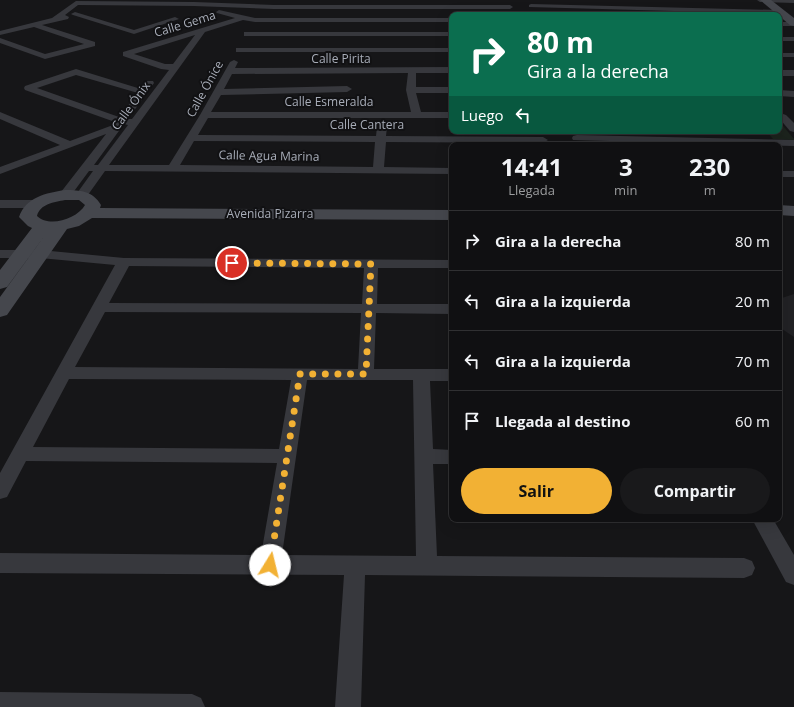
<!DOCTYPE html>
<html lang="es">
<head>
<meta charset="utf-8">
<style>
	:root { --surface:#101012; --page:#19191b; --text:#f1f3f6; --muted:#9c9d9f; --line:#303032; --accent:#f2b134 }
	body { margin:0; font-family:"Open Sans",sans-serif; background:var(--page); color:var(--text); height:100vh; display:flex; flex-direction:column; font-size:15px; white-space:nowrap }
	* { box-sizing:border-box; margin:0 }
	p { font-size:13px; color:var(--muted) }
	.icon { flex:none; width:22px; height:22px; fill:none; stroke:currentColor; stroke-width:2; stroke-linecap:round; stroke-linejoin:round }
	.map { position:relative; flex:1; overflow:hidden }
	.drawer { position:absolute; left:449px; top:142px; width:333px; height:380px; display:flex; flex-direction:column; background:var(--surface); border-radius:8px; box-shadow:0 4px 16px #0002,0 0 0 1px var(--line) }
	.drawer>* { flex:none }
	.banner { position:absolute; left:449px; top:12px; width:333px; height:122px; border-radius:8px; box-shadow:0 4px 16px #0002,0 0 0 1px var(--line); background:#0b6e4f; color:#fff; overflow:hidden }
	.pin { position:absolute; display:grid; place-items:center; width:34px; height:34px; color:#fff; margin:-17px; border:2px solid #fff; border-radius:50%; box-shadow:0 1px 4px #0007 }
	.me { position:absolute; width:44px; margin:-22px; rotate:9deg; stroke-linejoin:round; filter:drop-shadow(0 0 3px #0008) }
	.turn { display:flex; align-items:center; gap:14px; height:84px; padding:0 12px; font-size:18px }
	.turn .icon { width:52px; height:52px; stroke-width:2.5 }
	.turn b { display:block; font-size:28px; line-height:34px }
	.then { display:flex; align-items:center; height:38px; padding:0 12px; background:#0003; gap:8px; font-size:15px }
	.eta { display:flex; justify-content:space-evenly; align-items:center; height:68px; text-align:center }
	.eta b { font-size:24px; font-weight:700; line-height:28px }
	.cta { display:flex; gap:8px; margin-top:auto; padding:8px 12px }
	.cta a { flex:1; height:46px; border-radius:24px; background:var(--accent); color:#111; font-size:16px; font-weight:700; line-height:46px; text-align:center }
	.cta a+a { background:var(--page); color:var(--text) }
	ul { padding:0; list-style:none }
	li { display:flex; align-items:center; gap:12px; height:60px; padding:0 12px; border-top:1px solid var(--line) }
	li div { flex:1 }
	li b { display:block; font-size:15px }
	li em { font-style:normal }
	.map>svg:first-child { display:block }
</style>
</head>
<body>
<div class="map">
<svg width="794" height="707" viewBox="0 0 794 707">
	<rect width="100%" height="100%" fill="#161618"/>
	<path fill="#222225" d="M794,294V337L779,327V299Z"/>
	<path fill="#1c231d" d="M779,121L794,139V140L773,139L766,131H779Z"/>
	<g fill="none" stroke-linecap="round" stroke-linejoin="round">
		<g fill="#37383d" fill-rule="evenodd">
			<path d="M757,0H794V3L760,2Z"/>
			<path d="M76,1L194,2L274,5H510L513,7L510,9H274L194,6L78,5L65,15L69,17L68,19L42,25L95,42V46L45,59L0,43V38L45,54L84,44L34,27L0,35V31L52,18Z"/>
			<path d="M531,4L779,10L782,12L779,14L529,7V5Z"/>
			<path d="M219,10L255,18H452V22H255L243,20L205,32L109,165H169L200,115L230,62L234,60L238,62L235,68L452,67V73H416V87H452V93H416L421,112H452V118H208L198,135L376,136L377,127L382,124L387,127L386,136L543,137L548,140L543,143L386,142L384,167L452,168V174L105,171L85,199H77L75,196L93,171H89L69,198H61L59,195L61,192L106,134L0,174V167L60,145L0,119V112L70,141L113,125L115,122L25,90L24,88L25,86L76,69L141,89L147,81H153L154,83L128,119H132L169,70L161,69L123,56V52L235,18L217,13L216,12ZM195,35L173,64H165L134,54ZM408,73L406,90L411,112H211L221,95L347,92L352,89L347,86L224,89L232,74ZM76,75L138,93L119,117L37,88ZM124,124L128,125L98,165H94ZM194,141L375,142L373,167L180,165Z"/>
			<path d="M75,12L134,30L175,17L179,19L134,34L73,15L71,14Z"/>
			<rect x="779" y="22" width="15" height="4"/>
			<rect x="244" y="32" width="208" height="4"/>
			<rect x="779" y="37" width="15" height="4"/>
			<rect x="236" y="48" width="216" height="4"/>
			<rect x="779" y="53" width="15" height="4"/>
			<rect x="779" y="70" width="15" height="6"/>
			<path d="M779,90L794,91V97L779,96Z"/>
			<path d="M783,114L786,115L794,123V132L790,131L779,118L780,115Z"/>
			<path d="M577,135L794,140V146L573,140L572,138L573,136Z"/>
			<rect x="779" y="171" width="15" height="6"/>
			<path d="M0,200H37L41,201L43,204L41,207L37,208H0Z"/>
			<path d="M0,250H40L124,258L452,260V268H378L377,304H452V314L376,313L374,369H452V381H430L433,449L452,450V464H433L437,556L744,558L752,561L755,568L752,575L744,578L365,575L361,707H335L344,575L0,573V553L261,555L277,463L26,461L7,497L0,499V473L115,265L40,258H0ZM129,266L364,268L362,304L109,303ZM105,312L361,313L358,369L75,367ZM69,379L291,380L279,449L33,447ZM307,380H413L416,556L282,555Z"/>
			<path d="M752,519H773L794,555V585L786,582Z"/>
			<path d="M0,692L192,694L201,698L205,707H0Z"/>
		</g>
		<g fill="#45474d" fill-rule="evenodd">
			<path d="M760,0H771L794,18V26L790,25Z"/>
			<path d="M65,190C80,190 93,191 101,205L100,208L452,210V220L92,218L79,226L67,229L7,315L0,317V297L48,231L7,287L0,289V270L32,228L28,226L19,217C26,197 46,193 65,190ZM65,200H79L85,205C77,219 49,228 37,216C40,204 54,202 65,200Z"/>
			<path d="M779,205L794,206V216L779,215Z"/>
		</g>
	</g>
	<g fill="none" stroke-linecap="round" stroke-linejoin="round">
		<path stroke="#f2b134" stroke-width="7" stroke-dasharray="0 12.6" d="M232,263L371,264L366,374H300L270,565"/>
	</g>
	<g text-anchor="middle" stroke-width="4" stroke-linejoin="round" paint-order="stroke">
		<g font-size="12" fill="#a8adb8" stroke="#111113">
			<text transform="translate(185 24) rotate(-17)" y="4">Calle Gema</text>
			<text x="341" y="63">Calle Pirita</text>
			<text transform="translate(205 89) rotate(-61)" y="4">Calle Ónice</text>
			<text x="329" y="106">Calle Esmeralda</text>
			<text transform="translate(131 106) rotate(-54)" y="4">Calle Ónix</text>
			<text x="367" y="129">Calle Cantera</text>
			<text transform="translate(269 156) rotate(1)" y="4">Calle Agua Marina</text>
			<text x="270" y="218">Avenida Pizarra</text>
		</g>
	</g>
</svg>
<div class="pin" style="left:232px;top:263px;background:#d93025"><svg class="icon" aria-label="arrive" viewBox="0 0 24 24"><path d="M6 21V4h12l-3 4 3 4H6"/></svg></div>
<svg class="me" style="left:270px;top:565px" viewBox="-20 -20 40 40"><circle r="19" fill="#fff"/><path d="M0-13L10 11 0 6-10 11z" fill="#f2b134"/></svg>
<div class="banner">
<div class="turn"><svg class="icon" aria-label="right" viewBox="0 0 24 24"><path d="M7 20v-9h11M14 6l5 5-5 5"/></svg><div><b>80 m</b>Gira a la derecha</div></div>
<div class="then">Luego<svg class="icon" aria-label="left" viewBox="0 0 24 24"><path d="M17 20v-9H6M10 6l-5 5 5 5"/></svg></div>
</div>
<section class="drawer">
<div class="eta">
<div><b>14:41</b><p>Llegada</p></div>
<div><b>3</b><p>min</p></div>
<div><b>230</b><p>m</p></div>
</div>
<ul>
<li><svg class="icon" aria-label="right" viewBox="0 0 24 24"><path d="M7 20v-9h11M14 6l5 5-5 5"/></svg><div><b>Gira a la derecha</b></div><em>80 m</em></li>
<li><svg class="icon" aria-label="left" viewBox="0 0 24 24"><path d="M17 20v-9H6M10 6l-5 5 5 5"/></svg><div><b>Gira a la izquierda</b></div><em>20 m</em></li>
<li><svg class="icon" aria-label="left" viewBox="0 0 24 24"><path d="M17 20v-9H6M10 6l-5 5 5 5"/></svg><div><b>Gira a la izquierda</b></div><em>70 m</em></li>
<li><svg class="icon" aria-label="arrive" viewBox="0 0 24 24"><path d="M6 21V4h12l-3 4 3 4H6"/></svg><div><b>Llegada al destino</b></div><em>60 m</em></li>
</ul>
<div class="cta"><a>Salir</a><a>Compartir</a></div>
</section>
</div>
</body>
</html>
